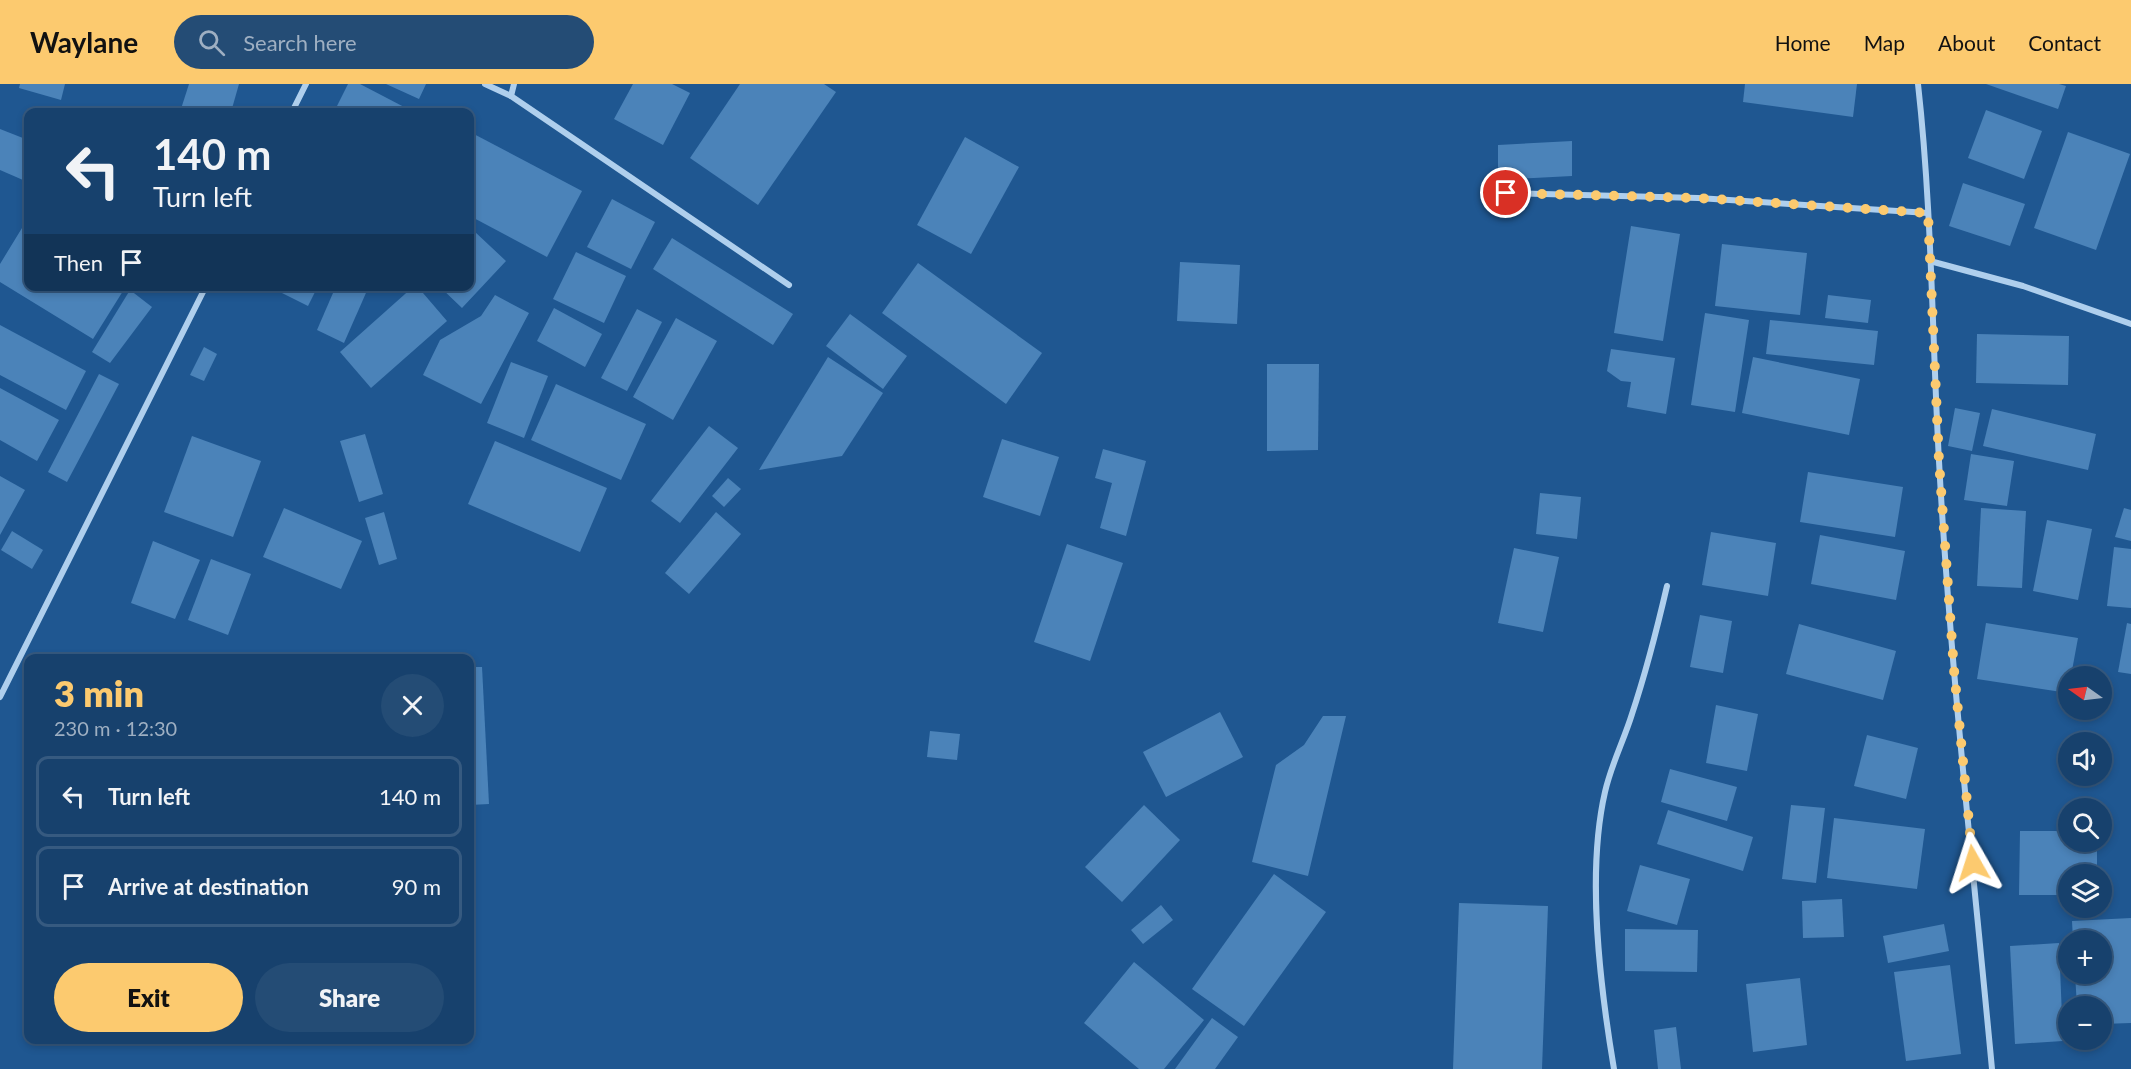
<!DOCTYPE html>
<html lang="en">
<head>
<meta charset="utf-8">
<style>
	:root { --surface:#17416d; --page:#244c75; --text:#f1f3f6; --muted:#9eafc2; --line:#365a80; --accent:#fcca6f }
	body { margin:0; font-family:Lato,sans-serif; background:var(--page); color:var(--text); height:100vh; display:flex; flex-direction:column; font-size:22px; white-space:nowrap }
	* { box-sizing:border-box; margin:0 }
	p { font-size:20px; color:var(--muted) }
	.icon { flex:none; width:33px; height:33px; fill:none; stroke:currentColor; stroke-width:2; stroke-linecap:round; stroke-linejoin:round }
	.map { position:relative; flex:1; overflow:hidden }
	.side { position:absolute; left:24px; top:570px; width:450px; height:390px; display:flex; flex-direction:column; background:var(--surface); border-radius:12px; box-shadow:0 3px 9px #0003,0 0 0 2px var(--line) }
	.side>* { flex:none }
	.banner { position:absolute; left:24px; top:24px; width:450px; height:183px; border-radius:12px; box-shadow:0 3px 9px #0003,0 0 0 2px var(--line); background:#17416d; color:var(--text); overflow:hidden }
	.needle { width:39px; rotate:284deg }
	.buttons { position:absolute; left:2058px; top:582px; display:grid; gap:12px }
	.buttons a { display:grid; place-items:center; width:54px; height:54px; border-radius:50%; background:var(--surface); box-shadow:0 3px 9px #0003,0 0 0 2px var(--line); font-size:30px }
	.pin { position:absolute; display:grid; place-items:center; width:51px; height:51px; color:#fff; margin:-26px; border:3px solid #fff; border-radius:50%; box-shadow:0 2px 6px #0007 }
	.me { position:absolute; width:66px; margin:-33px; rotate:354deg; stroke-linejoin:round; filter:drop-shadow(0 0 4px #0008) }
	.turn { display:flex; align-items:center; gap:21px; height:126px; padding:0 30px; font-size:27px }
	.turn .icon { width:78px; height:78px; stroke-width:2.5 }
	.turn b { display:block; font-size:42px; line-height:51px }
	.then { display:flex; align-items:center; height:57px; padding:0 30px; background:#0003; gap:12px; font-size:22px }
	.round { display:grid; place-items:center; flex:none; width:63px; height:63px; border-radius:32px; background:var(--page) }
	.head { display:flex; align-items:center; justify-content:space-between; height:102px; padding:0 30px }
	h1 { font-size:36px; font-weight:800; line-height:45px; color:var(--accent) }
	.cta { display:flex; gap:12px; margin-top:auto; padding:12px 30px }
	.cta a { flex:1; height:69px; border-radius:36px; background:var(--accent); color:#111; font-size:24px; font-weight:800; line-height:69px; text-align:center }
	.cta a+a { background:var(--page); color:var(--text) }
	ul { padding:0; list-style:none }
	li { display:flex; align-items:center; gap:18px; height:81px; margin:0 12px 9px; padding:0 18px; border:3px solid var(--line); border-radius:12px }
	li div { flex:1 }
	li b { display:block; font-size:22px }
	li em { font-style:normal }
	header { display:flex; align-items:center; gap:36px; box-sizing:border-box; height:84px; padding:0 30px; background:var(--accent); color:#111 }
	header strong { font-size:28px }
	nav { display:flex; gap:33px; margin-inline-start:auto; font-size:21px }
	.search { width:420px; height:54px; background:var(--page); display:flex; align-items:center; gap:15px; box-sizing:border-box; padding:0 21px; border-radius:33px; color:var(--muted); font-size:22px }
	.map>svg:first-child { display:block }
</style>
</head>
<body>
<header>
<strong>Waylane</strong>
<div class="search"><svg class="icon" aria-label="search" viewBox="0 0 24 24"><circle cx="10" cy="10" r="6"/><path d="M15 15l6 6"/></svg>Search here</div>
<nav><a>Home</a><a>Map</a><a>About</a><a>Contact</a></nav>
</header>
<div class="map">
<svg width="2131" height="985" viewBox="0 0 2131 985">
	<rect width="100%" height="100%" fill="#1f5791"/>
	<g fill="#4b83b9">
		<path d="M20,0H65L61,16L19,4Z"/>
		<path d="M189,0H239L231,28H180Z"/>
		<path d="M348,0H360L406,24L404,28H334Z"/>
		<path d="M386,0H426L419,15Z"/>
		<path d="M633,0H672L690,9L663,61L614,35Z"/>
		<path d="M740,0H824L836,8L758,121L690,74Z"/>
		<path d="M1745,0H1857L1853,33L1743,18Z"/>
		<path d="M1986,0H2059L2066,2L2058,25Z"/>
		<path d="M1986,26L2042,47L2024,95L1968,74Z"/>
		<path d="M0,45L28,56V82L23,96L0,86Z"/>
		<path d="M470,48L582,107L547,173L470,132Z"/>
		<path d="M2068,48L2130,70L2096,166L2034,144Z"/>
		<path d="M965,53L1019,83L971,170L917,141Z"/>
		<path d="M1572,57V92L1498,96V61Z"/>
		<path d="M1963,99L2025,120L2010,162L1949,142Z"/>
		<path d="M612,115L655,138L631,185L587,163Z"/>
		<path d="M1631,142L1680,150L1663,257L1614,249Z"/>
		<path d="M22,144L28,149V202H116L123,207L93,255L0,198V180Z"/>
		<path d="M474,147L506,177L462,224L439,202H470V152Z"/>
		<path d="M672,154L793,230L773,261L653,185Z"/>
		<path d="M1722,160L1807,169L1800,231L1715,222Z"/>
		<path d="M576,168L626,192L604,239L553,215Z"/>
		<path d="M1180,178L1240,181L1237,240L1177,237Z"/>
		<path d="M918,179L1042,269L1006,320L882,229Z"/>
		<path d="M268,202H318L308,222Z"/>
		<path d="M336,202H369L344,259L317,246Z"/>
		<path d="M414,202H417L447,237L371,304L340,268Z"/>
		<path d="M130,206L152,223L110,279L92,268Z"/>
		<path d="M495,211L529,229L481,320L423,291L440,256L481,232Z"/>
		<path d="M1828,211L1871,216L1868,239L1825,234Z"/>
		<path d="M554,224L602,250L585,283L537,257Z"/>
		<path d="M637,225L662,238L627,307L601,294Z"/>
		<path d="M1705,229L1749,236L1735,328L1691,321Z"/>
		<path d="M850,230L907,272L883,305L826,262Z"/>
		<path d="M676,234L717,257L673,336L633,313Z"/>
		<path d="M1770,236L1878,247L1874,281L1766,270Z"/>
		<path d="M0,241L86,287L66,326L0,291Z"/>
		<path d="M1977,250L2069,252L2068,301L1976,299Z"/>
		<path d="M204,263L217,270L204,297L190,291Z"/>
		<path d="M1611,265L1675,274L1666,330L1627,323L1631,298L1621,297L1607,287Z"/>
		<path d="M828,273L883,309L842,372L759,386Z"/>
		<path d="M1753,273L1860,295L1849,351L1742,329Z"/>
		<path d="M511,278L548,292L524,354L487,339Z"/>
		<path d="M1267,280H1319L1318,366L1267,367Z"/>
		<path d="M99,290L119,300L67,398L48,388Z"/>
		<path d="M556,300L646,340L621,396L531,356Z"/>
		<path d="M0,304L59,336L37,377L0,356Z"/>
		<path d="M1955,324L1980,329L1972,367L1948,362Z"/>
		<path d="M1992,325L2096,350L2088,386L1983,362Z"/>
		<path d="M709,342L738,364L680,439L651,417Z"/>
		<path d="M365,350L383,410L359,418L340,357Z"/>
		<path d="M192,352L261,377L233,453L164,428Z"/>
		<path d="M1002,355L1059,373L1040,432L983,413Z"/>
		<path d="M495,357L607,404L580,468L468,420Z"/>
		<path d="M1103,365L1146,377L1126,452L1100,444L1112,399L1095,394Z"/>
		<path d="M1971,370L2014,377L2007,422L1964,416Z"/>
		<path d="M1808,388L1903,403L1895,453L1800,438Z"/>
		<path d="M0,392L25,406L0,451Z"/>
		<path d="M728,394L741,405L724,423L712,412Z"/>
		<path d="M1540,409L1581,413L1577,455L1536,450Z"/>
		<path d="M284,424L362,457L341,505L263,473Z"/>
		<path d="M1981,424L2026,427L2022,504L1977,502Z"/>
		<path d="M2124,424L2131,426V457L2115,453Z"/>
		<path d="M384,428L397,475L379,481L365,434Z"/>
		<path d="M716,428L741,450L689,510L665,489Z"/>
		<path d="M2047,436L2092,445L2078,516L2033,507Z"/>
		<path d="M12,447L43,466L32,485L1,466Z"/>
		<path d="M1711,448L1776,459L1768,512L1702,501Z"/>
		<path d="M1820,451L1905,467L1896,516L1811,500Z"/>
		<path d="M153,457L200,476L175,535L131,519Z"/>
		<path d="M1067,460L1123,479L1090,577L1034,558Z"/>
		<path d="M2114,463L2131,465V524L2107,522Z"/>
		<path d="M1514,464L1559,473L1543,548L1498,539Z"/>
		<path d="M211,475L251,490L228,551L188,536Z"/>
		<path d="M1700,531L1732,537L1723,589L1690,583Z"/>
		<path d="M1986,539L2078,554L2071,592H2068V609L1977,595Z"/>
		<path d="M2127,539L2131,540V590L2118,588Z"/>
		<path d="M1799,540L1896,567L1883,616L1786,590Z"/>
		<path d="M94,568L153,573V574H93Z"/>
		<path d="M470,583H482L489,720L470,721Z"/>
		<path d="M1716,621L1758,630L1747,687L1706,679Z"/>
		<path d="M1220,628L1243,673L1166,713L1143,668Z"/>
		<path d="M1323,632H1346L1308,792L1252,778L1276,681L1304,661Z"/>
		<path d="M930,647L960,650L957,676L927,673Z"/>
		<path d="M1867,651L1918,664L1906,715L1854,702Z"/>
		<path d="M1670,685L1737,703L1727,737L1661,718Z"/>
		<path d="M1144,721L1180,756L1122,818L1085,783Z"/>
		<path d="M1791,721L1825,724L1816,799L1782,795Z"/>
		<path d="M1668,726L1753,753L1743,787L1657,760Z"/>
		<path d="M1834,734L1925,745L1917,805L1827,794Z"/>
		<path d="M2020,747H2068V758H2097V790H2068V811H2019Z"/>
		<path d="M1640,781L1690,795L1677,841L1627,827Z"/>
		<path d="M1274,790L1326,828L1244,942L1192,905Z"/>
		<path d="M1842,815L1844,853L1803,854L1802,817Z"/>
		<path d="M1459,819L1548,822L1542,985H1453Z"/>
		<path d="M1161,821L1173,836L1143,860L1131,846Z"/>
		<path d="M2131,834V939L2102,940V922H2077L2075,890H2102V856H2073L2072,837Z"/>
		<path d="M1944,840L1949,867L1888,879L1883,852Z"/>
		<path d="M1625,845L1698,846L1697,888L1625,887Z"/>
		<path d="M2059,859L2063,957L2015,960L2010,862Z"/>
		<path d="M1134,878L1204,936L1164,985H1139L1084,939Z"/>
		<path d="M1950,881L1961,970L1906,977L1894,888Z"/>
		<path d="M1800,894L1807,961L1753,968L1746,900Z"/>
		<path d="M1212,934L1238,953L1215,985H1175Z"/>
		<path d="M1676,943L1681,985H1658L1654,946Z"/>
	</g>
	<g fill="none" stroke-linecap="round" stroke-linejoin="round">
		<g stroke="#afcfed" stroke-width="6">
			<path d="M485,0L511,12L789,201"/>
			<path d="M1918,0C1932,125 1932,251 1939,377C1950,580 1973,782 1992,985"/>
			<path d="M511,12L514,0"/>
			<path d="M292,28L306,0"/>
			<path d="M1506,109L1698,114L1928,129"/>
			<path d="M1930,177L2023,202L2131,240"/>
			<path d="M0,613L206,202"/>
			<path d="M1614,985C1600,902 1586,790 1605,708C1611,681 1624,656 1632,630C1646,588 1657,545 1667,502"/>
		</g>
	</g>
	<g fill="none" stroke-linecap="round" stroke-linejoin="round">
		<path stroke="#fcca6f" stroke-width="10" stroke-dasharray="0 18" d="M1506,109L1698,114L1928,129L1939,377L1954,586L1973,779"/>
	</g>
</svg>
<div class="buttons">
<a><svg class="needle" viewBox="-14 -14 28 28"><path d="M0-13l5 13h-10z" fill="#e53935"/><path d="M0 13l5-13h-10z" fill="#9eafc2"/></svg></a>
<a><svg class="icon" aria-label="sound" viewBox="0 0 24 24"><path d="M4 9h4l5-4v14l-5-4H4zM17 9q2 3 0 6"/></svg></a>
<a><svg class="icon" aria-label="search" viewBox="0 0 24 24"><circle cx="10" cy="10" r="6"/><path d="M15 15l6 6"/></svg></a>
<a><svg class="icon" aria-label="layers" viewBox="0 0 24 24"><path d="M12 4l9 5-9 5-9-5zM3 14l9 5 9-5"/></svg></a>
<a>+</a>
<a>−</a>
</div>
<div class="pin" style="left:1506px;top:109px;background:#d93025"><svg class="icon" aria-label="arrive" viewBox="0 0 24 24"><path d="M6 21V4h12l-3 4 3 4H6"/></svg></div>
<svg class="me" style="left:1973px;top:779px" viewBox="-20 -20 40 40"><path d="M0-17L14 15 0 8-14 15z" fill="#fcca6f" stroke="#fff" stroke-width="4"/></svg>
<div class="banner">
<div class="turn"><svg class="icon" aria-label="left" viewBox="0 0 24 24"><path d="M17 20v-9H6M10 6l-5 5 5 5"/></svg><div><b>140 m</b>Turn left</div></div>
<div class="then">Then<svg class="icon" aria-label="arrive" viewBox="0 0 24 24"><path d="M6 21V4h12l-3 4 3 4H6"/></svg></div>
</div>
<section class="side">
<div class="head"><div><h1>3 min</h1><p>230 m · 12:30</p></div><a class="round"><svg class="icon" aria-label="close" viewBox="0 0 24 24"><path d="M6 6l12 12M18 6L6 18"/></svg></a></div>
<ul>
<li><svg class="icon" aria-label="left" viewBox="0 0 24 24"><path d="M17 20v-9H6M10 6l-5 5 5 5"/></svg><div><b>Turn left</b></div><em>140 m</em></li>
<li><svg class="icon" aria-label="arrive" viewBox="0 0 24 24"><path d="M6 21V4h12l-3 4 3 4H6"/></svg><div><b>Arrive at destination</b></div><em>90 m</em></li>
</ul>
<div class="cta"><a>Exit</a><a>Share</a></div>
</section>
</div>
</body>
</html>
